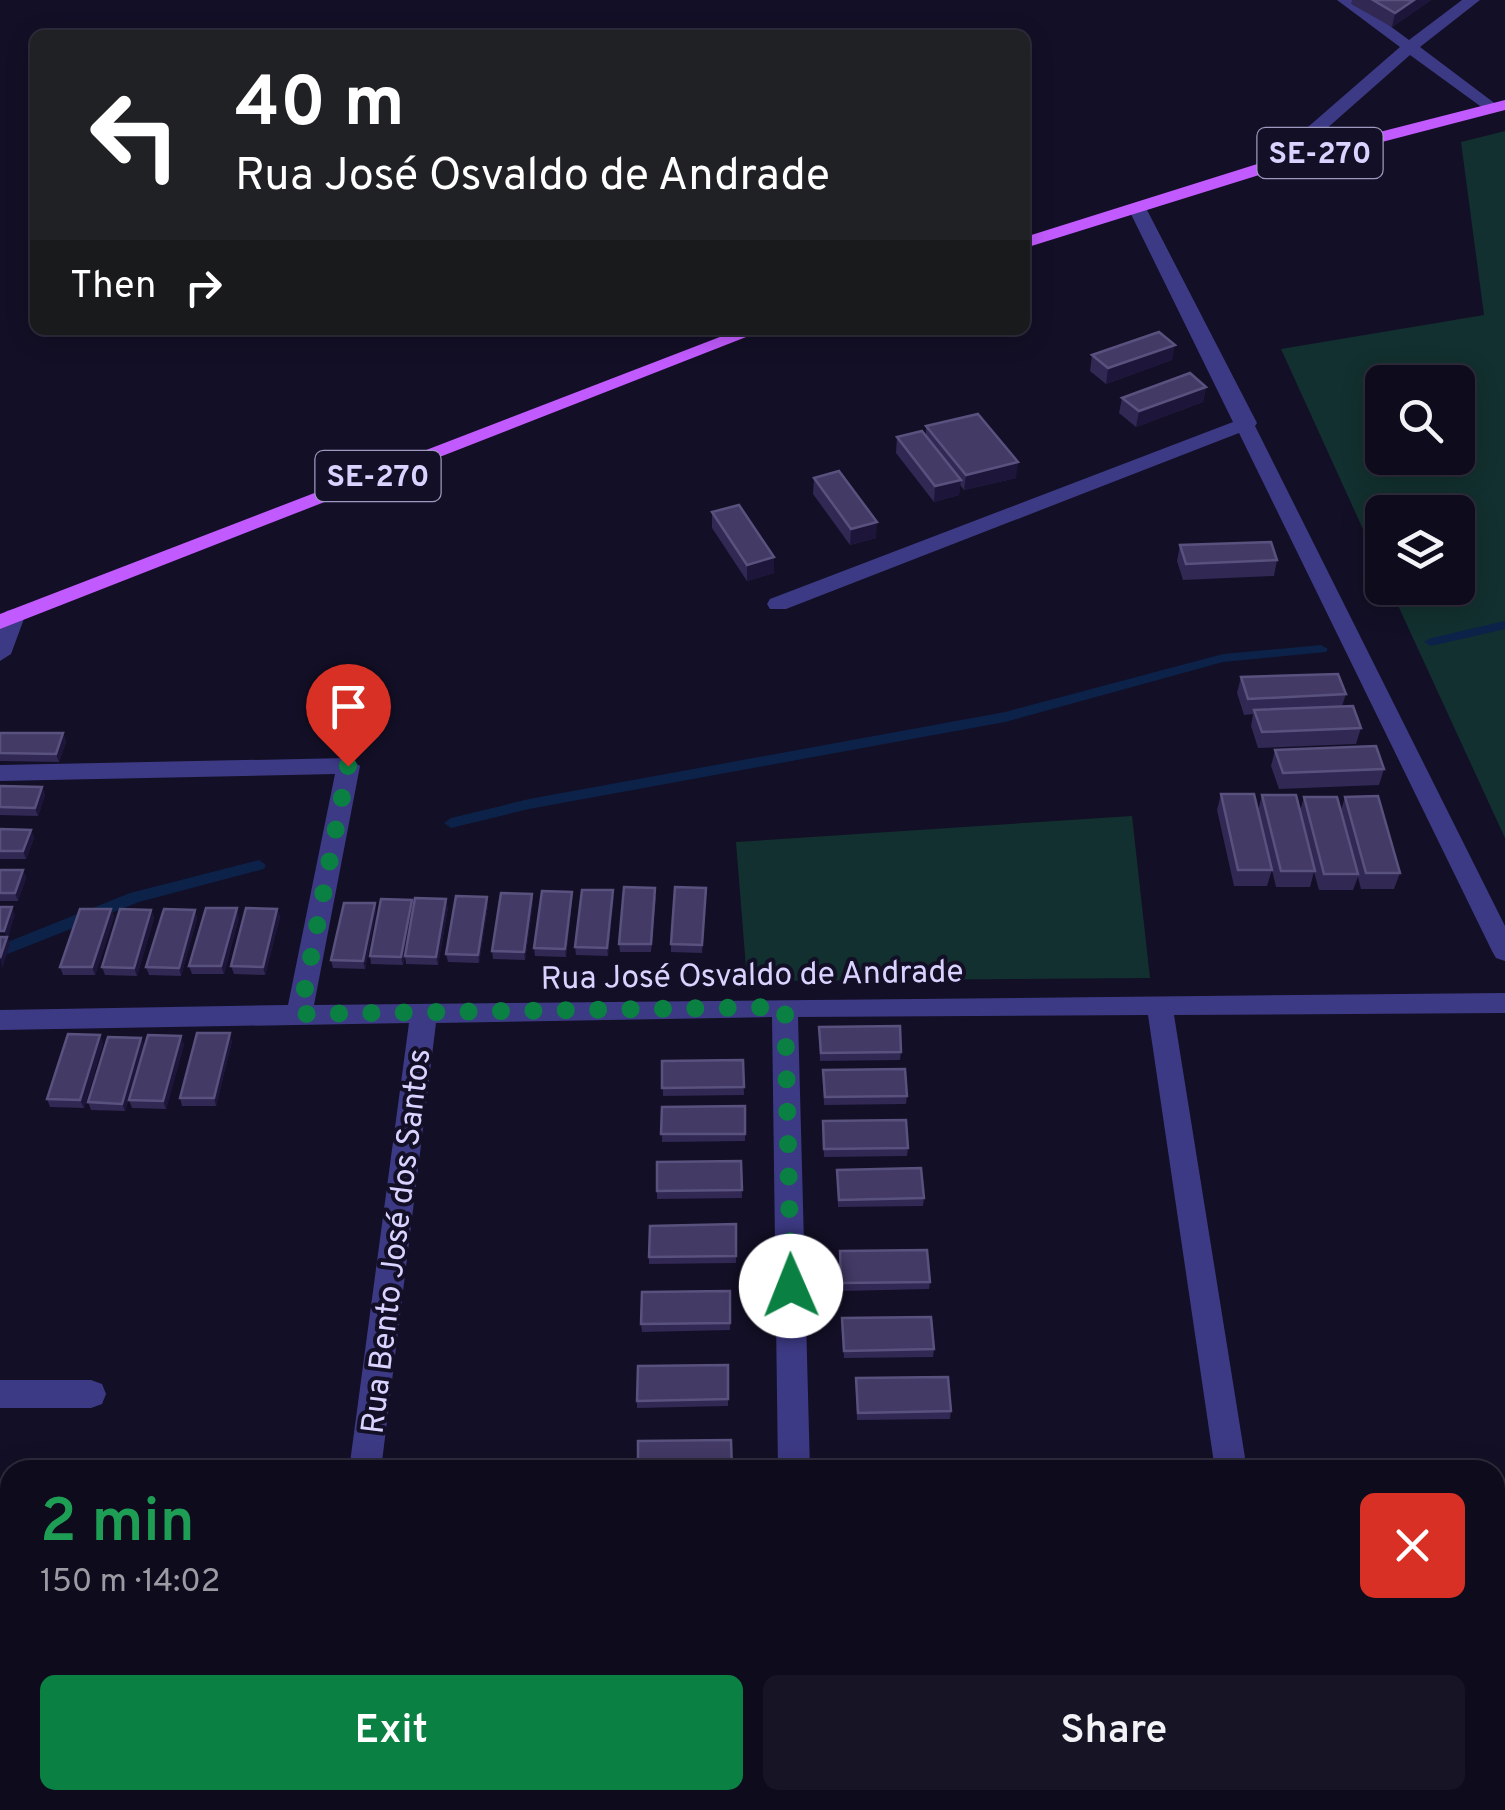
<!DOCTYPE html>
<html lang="en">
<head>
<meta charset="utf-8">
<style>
	:root { --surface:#0e0b1c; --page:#171425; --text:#f1f3f6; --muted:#9b9ba3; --line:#2e2b3b; --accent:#0b8043 }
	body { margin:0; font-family:Overpass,sans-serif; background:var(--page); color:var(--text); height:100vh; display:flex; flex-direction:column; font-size:38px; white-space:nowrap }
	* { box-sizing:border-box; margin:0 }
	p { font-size:32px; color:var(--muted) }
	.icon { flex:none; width:55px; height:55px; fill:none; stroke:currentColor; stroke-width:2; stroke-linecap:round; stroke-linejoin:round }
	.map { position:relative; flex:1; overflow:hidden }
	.side { position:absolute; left:0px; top:1460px; width:1505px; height:350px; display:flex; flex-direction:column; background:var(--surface); border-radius:30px 30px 0 0; box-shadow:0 5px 25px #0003,0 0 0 2px var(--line) }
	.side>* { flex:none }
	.banner { position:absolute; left:30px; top:30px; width:1000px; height:305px; border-radius:15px; box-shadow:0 5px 25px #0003,0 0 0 2px var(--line); background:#202124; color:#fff; overflow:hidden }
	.controls { position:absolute; left:1365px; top:365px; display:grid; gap:20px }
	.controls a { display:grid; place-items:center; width:110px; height:110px; border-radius:15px; background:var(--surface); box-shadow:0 5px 25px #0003,0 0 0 2px var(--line); font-size:50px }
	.pin { position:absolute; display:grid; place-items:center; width:85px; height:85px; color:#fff; margin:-102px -42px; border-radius:50% 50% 50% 0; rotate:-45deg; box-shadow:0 0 10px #0007 }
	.pin .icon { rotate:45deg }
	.me { position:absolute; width:110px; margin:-55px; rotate:359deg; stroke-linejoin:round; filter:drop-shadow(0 0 8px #0008) }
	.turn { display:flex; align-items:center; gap:35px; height:210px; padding:0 40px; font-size:45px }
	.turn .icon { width:130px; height:130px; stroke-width:2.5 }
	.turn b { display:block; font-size:70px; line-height:85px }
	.then { display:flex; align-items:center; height:95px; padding:0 40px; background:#0003; gap:20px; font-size:38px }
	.round { display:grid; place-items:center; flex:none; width:105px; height:105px; border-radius:15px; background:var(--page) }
	.overview { display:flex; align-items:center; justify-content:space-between; height:170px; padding:0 40px }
	h1 { font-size:60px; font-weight:600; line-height:75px; color:#1e9e55 }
	.cta { display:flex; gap:20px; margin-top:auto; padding:20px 40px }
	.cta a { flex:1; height:115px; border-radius:15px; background:var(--accent); color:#fff; font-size:40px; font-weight:600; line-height:115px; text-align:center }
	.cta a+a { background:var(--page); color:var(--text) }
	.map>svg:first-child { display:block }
</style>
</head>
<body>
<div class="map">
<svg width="1505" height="1810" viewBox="0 0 1505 1810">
	<rect width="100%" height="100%" fill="#130f26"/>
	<g fill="#12302f" fill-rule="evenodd">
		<path d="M1505,131V838L1390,588H1458V512H1382V571L1281,349L1484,315L1461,142ZM1382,382H1458V458H1382Z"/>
		<path d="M1132,816L1150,978L747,981L736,842Z"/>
	</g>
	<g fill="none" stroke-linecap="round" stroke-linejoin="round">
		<g fill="#0c2248" fill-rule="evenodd">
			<path d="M1505,621V629L1431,646L1424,642L1431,638Z"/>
			<path d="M1321,645L1328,649L1326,652L1223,662L1005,722L529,809L451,828L444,823L451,818L529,799L1005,712L1223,654Z"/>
			<path d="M259,860L266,865L264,869L139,902L0,957V945L130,893Z"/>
		</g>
		<g fill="#3d3a85" fill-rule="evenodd">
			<path d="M1337,0H1355L1409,40L1462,0H1480L1420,47L1501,108L1487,111L1410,55L1282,168H1270V160L1400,47Z"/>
			<path d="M1131,204L1146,208L1257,423L1255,426L1505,926V961L1496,958L1492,951L1239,433L786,609H770L767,604L770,599L1233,422L1128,208Z"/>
			<path d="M14,609L25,616L11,654L0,661V624L6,611Z"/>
			<path d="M348,758L360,766L314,1005L1505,993V1013L1174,1015L1247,1470H1215L1148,1015L798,1017L810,1470H778L772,1017L436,1023L381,1470H349L409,1023L0,1030V1010L288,1005L335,774L0,781V765Z"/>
			<path d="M0,1380H91L102,1384L106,1394L102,1404L91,1408H0Z"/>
			<path d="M305,1800H339L337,1810H303Z"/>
			<rect x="780" y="1800" width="34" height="10"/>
			<path d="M1264,1800H1298L1299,1810H1265Z"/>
		</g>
		<g fill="#c25bff" fill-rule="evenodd">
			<path d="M1505,100V110L1282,168L1025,248V237L1270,160Z"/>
			<path d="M738,330H764L0,629V614Z"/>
		</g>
	</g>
	<g fill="#312854">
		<path d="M1352,0H1431L1392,27L1351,4Z"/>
		<path d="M1092,355L1172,360L1106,384L1090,371Z"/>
		<path d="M1206,387L1203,402L1136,427L1119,413L1122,398Z"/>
		<path d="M926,426L1016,478L964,490L960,485L959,495L934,502L896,453L897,437L926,435Z"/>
		<path d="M814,478L876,538L850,545L813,494Z"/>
		<path d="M712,512L774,573L747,581L712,528Z"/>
		<path d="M1180,545L1277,560L1274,576L1183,580L1177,561Z"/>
		<path d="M1241,677L1346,694L1342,706L1361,728L1356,744L1258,748L1251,726L1253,714L1244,715L1237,693Z"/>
		<path d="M0,733H63L66,742L59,762L0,761Z"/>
		<path d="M1275,750L1384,769L1379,785L1279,789L1271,766Z"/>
		<path d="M0,786L42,787L45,795L38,816L0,815Z"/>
		<path d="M1221,794L1272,870L1267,886H1234L1217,810Z"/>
		<path d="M1262,795L1300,811L1304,797L1341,810L1345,797L1400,873L1394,889H1361L1358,877L1353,890H1319L1314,872L1310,887H1276L1258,811Z"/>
		<path d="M0,829L31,830L34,838L26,859H0Z"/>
		<path d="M0,870H23L26,878L18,901H0Z"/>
		<path d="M706,888L702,953L671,952V944Z"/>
		<path d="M613,890L608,956L576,955L575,947Z"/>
		<path d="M572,892V900L566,957L535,956L534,948Z"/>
		<path d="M532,894L533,902L525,960L493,959L492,951Z"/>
		<path d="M656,896L651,952H620L619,944Z"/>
		<path d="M487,897L488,905L479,963L448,962L446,954Z"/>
		<path d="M375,903L376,911L365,969L333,968L331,960Z"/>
		<path d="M448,907L438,965L406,964L405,956L403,965L371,964L370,956Z"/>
		<path d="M111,909L114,917L95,975H63L60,967Z"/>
		<path d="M277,909L280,917L265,975L234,974L231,966Z"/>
		<path d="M151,910L154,918L137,976L105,975L102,967Z"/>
		<path d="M195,910L197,918L181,976L149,975L146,967Z"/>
		<path d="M239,917L224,974H192L189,966Z"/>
		<path d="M819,1035L901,1052L900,1060L820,1061Z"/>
		<path d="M141,1038L144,1046L125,1111L91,1110L88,1102Z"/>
		<path d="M232,1041L216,1106H182L180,1098Z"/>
		<path d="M103,1043L84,1108L50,1107L47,1099Z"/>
		<path d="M184,1044L166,1109L132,1108L129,1100Z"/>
		<path d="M743,1060L744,1095L663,1096L662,1061Z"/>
		<path d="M823,1078L907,1096L906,1104L824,1105Z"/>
		<path d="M745,1106V1141L662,1142V1107Z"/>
		<path d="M823,1129L908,1148L907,1156L824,1157Z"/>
		<path d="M741,1161L742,1198L657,1199V1191Z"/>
		<path d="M837,1170L924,1198L923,1206L838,1207Z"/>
		<path d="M736,1224V1263L649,1264V1257Z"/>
		<path d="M840,1259L930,1282L929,1289L841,1291Z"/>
		<path d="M730,1291V1330L642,1332L641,1324Z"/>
		<path d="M842,1318L934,1349L933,1357L844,1358Z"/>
		<path d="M728,1365V1406L637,1408V1401Z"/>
		<path d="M856,1378L951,1411L950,1419L857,1420Z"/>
	</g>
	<g fill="#1d163a">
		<path d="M1414,0H1431L1392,27L1395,13Z"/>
		<path d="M1175,345L1172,360L1106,384L1108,368Z"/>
		<path d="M1206,387L1203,402L1136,427L1139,411Z"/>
		<path d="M1018,462L1016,478L964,490L966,475Z"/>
		<path d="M961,480L959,495L934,502L935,486Z"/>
		<path d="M877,522L876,538L850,545L851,529Z"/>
		<path d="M774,557V573L747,581V565Z"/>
		<path d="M63,733L66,742L59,762L56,754Z"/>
		<path d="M42,787L45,795L38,816L35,808Z"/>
		<path d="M31,830L34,838L26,859L23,851Z"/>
		<path d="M23,870L26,878L18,901L15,893Z"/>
		<path d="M613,890L614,898L608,956L607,948Z"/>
		<path d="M572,892V900L566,957L565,949Z"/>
		<path d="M532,894L533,902L525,960L524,952Z"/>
		<path d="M487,897L488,905L479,963L478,955Z"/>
		<path d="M446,899L448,907L438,965L436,957Z"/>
		<path d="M412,900L414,908L403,965L401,957Z"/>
		<path d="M375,903L376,911L365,969L363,961Z"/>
		<path d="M12,907L15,915L8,938L10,945L2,969L0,958L7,938L4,931Z"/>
		<path d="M237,908L239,917L224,974L221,966Z"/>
		<path d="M111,909L114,917L95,975L92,967Z"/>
		<path d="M277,909L280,917L265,975L263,967Z"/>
		<path d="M151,910L154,918L137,976L134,968Z"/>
		<path d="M195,910L197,918L181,976L179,968Z"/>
		<path d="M230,1033L232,1041L216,1106L214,1098Z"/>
		<path d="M100,1035L103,1043L84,1108L80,1100Z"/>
		<path d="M181,1036L184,1044L166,1109L163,1101Z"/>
		<path d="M141,1038L144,1046L125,1111L122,1104Z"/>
	</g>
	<g fill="#433a66" stroke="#5a527e" stroke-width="2.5">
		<path d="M1373,0H1414L1395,13Z"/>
		<path d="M1159,332L1175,345L1108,368L1092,355Z"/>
		<path d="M1190,373L1206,387L1139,411L1122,398Z"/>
		<path d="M978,414L1018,462L966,475L926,426Z"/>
		<path d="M922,431L961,480L935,486L897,437Z"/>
		<path d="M839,471L877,522L851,529L814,478Z"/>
		<path d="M739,505L774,557L747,565L712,512Z"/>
		<path d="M1271,542L1277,560L1186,564L1180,545Z"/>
		<path d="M1338,674L1346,694L1248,699L1241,677Z"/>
		<path d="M1353,706L1361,728L1262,732L1254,710Z"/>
		<path d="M0,733H63L56,754L0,753Z"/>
		<path d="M1376,746L1384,769L1283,773L1275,750Z"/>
		<path d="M0,786L42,787L35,808L0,807Z"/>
		<path d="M1221,794H1254L1272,870H1238Z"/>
		<path d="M1262,795H1296L1315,871H1281Z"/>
		<path d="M1378,796L1400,873H1366L1345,797Z"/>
		<path d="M1304,797H1337L1358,874H1324Z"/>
		<path d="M0,829L31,830L23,851H0Z"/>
		<path d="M0,870H23L15,893H0Z"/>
		<path d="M624,887L655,888L651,944H619Z"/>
		<path d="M675,887L706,888L702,945L671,944Z"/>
		<path d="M582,890H613L607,948L575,947Z"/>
		<path d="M542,891L572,892L565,949L534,948Z"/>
		<path d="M501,893L532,894L524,952L492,951Z"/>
		<path d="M456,896L487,897L478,955L446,954Z"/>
		<path d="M415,898L446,899L436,957L405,956Z"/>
		<path d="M381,899L412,900L401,957L370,956Z"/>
		<path d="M344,903H375L363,961L331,960Z"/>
		<path d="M0,907H12L4,931H0Z"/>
		<path d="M206,908H237L221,966H189Z"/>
		<path d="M246,908L277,909L263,967L231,966Z"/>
		<path d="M80,909H111L92,967H60Z"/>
		<path d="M120,909L151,910L134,968L102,967Z"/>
		<path d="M164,909L195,910L179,968L146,967Z"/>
		<path d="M0,937H7L0,958Z"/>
		<path d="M900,1026L901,1052L821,1053L819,1027Z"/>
		<path d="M197,1033H230L214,1098H180Z"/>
		<path d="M68,1034L100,1035L80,1100L47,1099Z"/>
		<path d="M148,1035L181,1036L163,1101L129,1100Z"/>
		<path d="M108,1037L141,1038L122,1104L88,1102Z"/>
		<path d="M743,1060L744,1087L662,1088V1061Z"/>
		<path d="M905,1069L907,1096L825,1097L823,1070Z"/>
		<path d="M745,1106V1134H661L662,1107Z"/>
		<path d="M906,1120L908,1148L824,1149L823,1121Z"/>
		<path d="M741,1161L742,1190L657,1191V1162Z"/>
		<path d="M921,1168L924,1198L839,1200L837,1170Z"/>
		<path d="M736,1224V1256L649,1257L650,1226Z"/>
		<path d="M927,1250L930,1282L841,1283L840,1251Z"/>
		<path d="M730,1291V1323L641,1324L642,1292Z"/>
		<path d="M931,1317L934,1349L844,1351L842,1318Z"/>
		<path d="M728,1365V1399L637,1401L638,1366Z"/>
		<path d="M948,1377L951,1411L858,1413L856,1378Z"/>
		<path d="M731,1440L732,1470H638V1441Z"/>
		<path d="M942,1462L943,1470H848V1463Z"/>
		<path d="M862,1800H968L969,1810H863Z"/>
	</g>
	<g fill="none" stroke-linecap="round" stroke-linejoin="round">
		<path stroke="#0b8043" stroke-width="18" stroke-dasharray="0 32.4" d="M348,766L300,1014L785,1007L791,1286"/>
	</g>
	<g text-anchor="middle" stroke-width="8" stroke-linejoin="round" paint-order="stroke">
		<g fill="#130f26" stroke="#9e99be" stroke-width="2.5">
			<rect x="1257.5" y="128" width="125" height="50" rx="8"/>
			<rect x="315.5" y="451" width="125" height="50" rx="8"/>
		</g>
		<g font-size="30" font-weight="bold" fill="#d9d4ff">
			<text x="1320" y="163">SE-270</text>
			<text x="378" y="486">SE-270</text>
		</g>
		<g font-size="32" fill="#d9d4ff" stroke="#130f26">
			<text transform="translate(752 974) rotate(-1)" y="11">Rua José Osvaldo de Andrade</text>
			<text transform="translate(395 1241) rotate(-83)" y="11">Rua Bento José dos Santos</text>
		</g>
	</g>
</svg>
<div class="controls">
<a><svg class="icon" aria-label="search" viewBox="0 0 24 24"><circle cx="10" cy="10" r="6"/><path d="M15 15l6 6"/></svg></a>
<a><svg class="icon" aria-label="layers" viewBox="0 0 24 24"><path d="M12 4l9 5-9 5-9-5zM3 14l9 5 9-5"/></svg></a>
</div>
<div class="pin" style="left:348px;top:766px;background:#d93025"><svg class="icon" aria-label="arrive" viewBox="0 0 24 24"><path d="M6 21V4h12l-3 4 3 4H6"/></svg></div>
<svg class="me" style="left:791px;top:1286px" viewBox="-20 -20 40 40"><circle r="19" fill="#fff"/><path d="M0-13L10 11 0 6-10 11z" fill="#0b8043"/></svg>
<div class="banner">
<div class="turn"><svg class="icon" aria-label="left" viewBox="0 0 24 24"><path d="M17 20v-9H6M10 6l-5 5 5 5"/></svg><div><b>40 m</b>Rua José Osvaldo de Andrade</div></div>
<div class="then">Then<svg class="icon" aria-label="right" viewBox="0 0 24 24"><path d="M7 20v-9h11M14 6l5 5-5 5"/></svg></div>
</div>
<section class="side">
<div class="overview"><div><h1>2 min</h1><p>150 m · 14:02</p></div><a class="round" style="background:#d93025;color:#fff"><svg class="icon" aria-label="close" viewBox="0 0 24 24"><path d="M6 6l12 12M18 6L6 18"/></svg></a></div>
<div class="cta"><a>Exit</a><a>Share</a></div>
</section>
</div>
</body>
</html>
